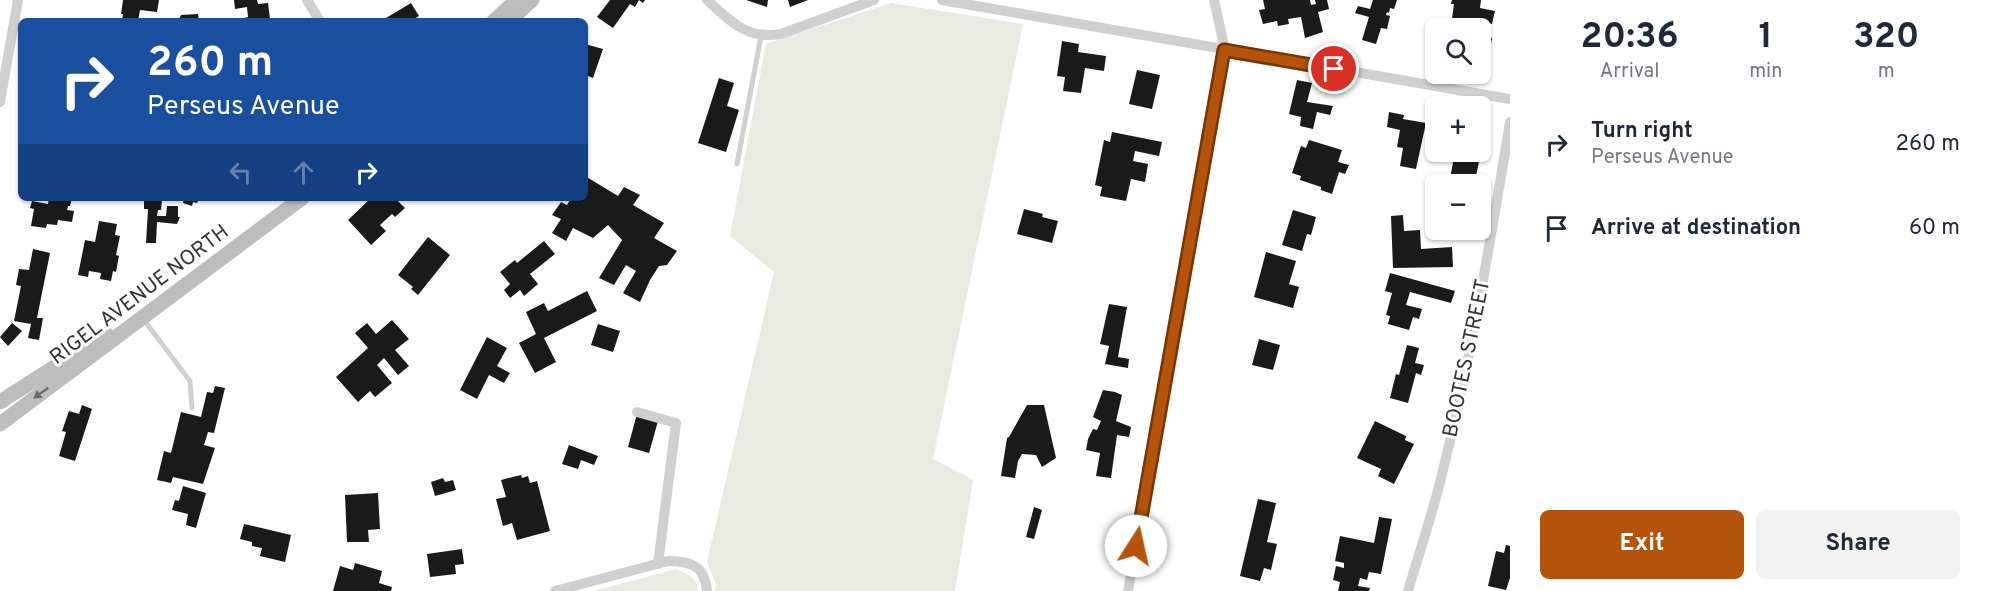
<!DOCTYPE html>
<html lang="en">
<head>
<meta charset="utf-8">
<style>
	:root { --surface:#fff; --page:#f2f2f3; --text:#1f2937; --muted:#747a83; --accent:#b45309 }
	body { margin:0; font-family:Overpass,sans-serif; background:var(--page); color:var(--text); height:100vh; display:flex; flex-direction:column; font-size:22px; white-space:nowrap }
	* { box-sizing:border-box; margin:0 }
	p { font-size:20px; color:var(--muted) }
	.icon { flex:none; width:33px; height:33px; fill:none; stroke:currentColor; stroke-width:2; stroke-linecap:round; stroke-linejoin:round }
	.map { position:relative; flex:1; overflow:hidden }
	.side { display:flex; flex-direction:column; background:var(--surface); width:480px }
	.side>* { flex:none }
	.top-card { position:absolute; left:18px; top:18px; width:570px; height:183px; border-radius:9px; box-shadow:0 2px 4px #0004; background:#1a4fa0; color:#fff; overflow:hidden }
	.controls { position:absolute; left:1425px; top:18px; display:grid; gap:12px }
	.controls a { display:grid; place-items:center; width:66px; height:66px; border-radius:9px; background:var(--surface); box-shadow:0 2px 4px #0004; font-size:30px }
	.pin { position:absolute; display:grid; place-items:center; width:51px; height:51px; color:#fff; margin:-26px; border:3px solid #fff; border-radius:50%; box-shadow:0 2px 6px #0007 }
	.me { position:absolute; width:66px; margin:-33px; rotate:10deg; stroke-linejoin:round; filter:drop-shadow(0 0 4px #0008) }
	.turn { display:flex; align-items:center; gap:21px; height:126px; padding:0 30px; font-size:27px }
	.turn .icon { width:78px; height:78px; stroke-width:2.5 }
	.turn b { display:block; font-size:42px; line-height:51px }
	.lanes { display:flex; align-items:center; height:57px; padding:0 30px; background:#0003; justify-content:center; gap:30px; direction:ltr }
	.lanes .off { opacity:.35 }
	.eta { display:flex; justify-content:space-evenly; align-items:center; height:102px; text-align:center }
	.eta b { font-size:36px; font-weight:700; line-height:42px }
	.cta { display:flex; gap:12px; margin-top:auto; padding:12px 30px }
	.cta a { flex:1; height:69px; border-radius:9px; background:var(--accent); color:#fff; font-size:24px; font-weight:700; line-height:69px; text-align:center }
	.cta a+a { background:var(--page); color:var(--text) }
	ul { padding:0; list-style:none }
	li { display:flex; align-items:center; gap:18px; height:84px; padding:0 30px }
	li div { flex:1 }
	li b { display:block; font-size:22px }
	li em { font-style:normal }
	main { display:flex; flex:1; min-height:0 }
	.map>svg:first-child { display:block }
</style>
</head>
<body>
<main>
<div class="map">
<svg width="1510" height="591" viewBox="0 0 1510 591">
	<rect width="100%" height="100%" fill="#fff"/>
	<g fill="#e6ecdf">
		<path d="M891,3L1023,24L933,459L973,480L955,591H715L716,584L707,562L774,272L730,236L766,44Z"/>
		<path d="M676,569C687,574 697,577 698,591H594Z"/>
	</g>
	<g fill="#1a1a1a">
		<path d="M123,0H159L157,12L140,10L138,21H122L123,14H121Z"/>
		<path d="M234,0H257L258,4L268,3L270,19L265,21H233L248,17L247,7L235,9Z"/>
		<path d="M610,0H645L643,3L639,0L635,7L630,4L613,28L597,17Z"/>
		<path d="M746,0H768L767,7Z"/>
		<path d="M788,0H808L790,7Z"/>
		<path d="M1263,0H1310L1311,5L1316,4L1315,0H1327L1329,9L1318,12L1323,32L1305,38L1301,17L1288,19L1289,24L1278,26L1277,21L1263,24L1259,10L1265,9Z"/>
		<path d="M1373,0H1397L1394,9L1390,8L1389,13L1387,12L1386,15L1390,16L1387,29L1381,28L1376,44L1362,40L1369,17L1355,13L1358,6L1370,9Z"/>
		<path d="M1452,0H1481L1480,8L1495,11L1492,24L1477,22L1476,28H1448L1449,25L1451,26L1454,4H1451Z"/>
		<path d="M411,3L419,16L411,21H381Z"/>
		<path d="M198,14L199,21H178L181,15Z"/>
		<path d="M1480,36L1492,38L1487,69L1480,68Z"/>
		<path d="M1062,41L1079,44L1078,52L1106,56L1104,71L1085,68L1081,93L1063,91L1065,77L1057,76Z"/>
		<path d="M585,44L603,49L593,78L588,76L587,80L585,79Z"/>
		<path d="M1137,70L1160,75L1152,109L1129,104Z"/>
		<path d="M719,78L734,83L727,106L739,110L726,152L698,143Z"/>
		<path d="M1297,80L1312,83L1307,102L1333,106L1330,115L1317,112L1313,129L1300,126L1301,117L1289,114Z"/>
		<path d="M1389,112L1404,115L1403,119L1426,123L1416,169L1400,166L1403,148L1397,147L1400,130L1387,127Z"/>
		<path d="M1112,132L1162,142L1159,156L1135,151L1133,161L1148,164L1145,182L1131,179L1126,201L1100,196L1102,187L1095,185L1104,140L1110,142Z"/>
		<path d="M1309,140L1342,150L1338,162L1349,165L1345,174L1339,172L1332,194L1321,190V187L1300,180L1301,176L1292,173L1301,146L1306,148Z"/>
		<path d="M1455,152H1472L1471,156L1480,157L1476,176L1467,174L1465,184H1449Z"/>
		<path d="M585,176L618,196L624,187L640,195L633,205L664,223L654,238L677,251L667,265L659,266L650,280L640,302L623,293L636,271L626,265L614,285L599,278L622,240L608,225L593,238L573,228L566,241L552,233L561,219L552,215L561,202L567,205L571,198H585Z"/>
		<path d="M49,198H72L70,206H68L67,210L74,211L72,222L58,220L57,225L47,224L46,228L31,226L34,209L30,208L32,201L48,204Z"/>
		<path d="M147,198L162,200L161,210H158L157,216H166L167,206H178V217H180L177,224L157,222L156,243H146L148,209H144V199Z"/>
		<path d="M184,198H199L197,203L193,202L192,206L183,203Z"/>
		<path d="M371,198H395L405,208L395,217L392,214L380,225L386,231L371,245L348,220Z"/>
		<path d="M1024,209L1043,214L1042,217L1058,221L1052,243L1017,234Z"/>
		<path d="M1293,210L1316,217L1311,235L1307,234L1302,251L1282,245Z"/>
		<path d="M1403,215L1404,231L1420,230L1421,249L1452,247L1453,267L1393,268L1391,216Z"/>
		<path d="M99,221L117,224L115,235L120,236L116,255L119,256L116,272L113,271L111,281L100,279L101,273L89,271L88,277L78,275L85,240L95,242Z"/>
		<path d="M428,237L450,255L418,295L411,289L413,287L398,275Z"/>
		<path d="M544,241L555,254L530,274L538,284L524,296L520,290L510,298L504,290L510,284L500,272L515,260L517,263Z"/>
		<path d="M33,249L50,253L37,318H43L39,340L28,338L31,324L14,321L21,286L16,285L19,269L29,270Z"/>
		<path d="M1266,252L1296,261L1289,284L1299,287L1293,308L1254,297Z"/>
		<path d="M1390,273L1455,291L1451,303L1410,292L1406,305L1422,309L1419,319L1413,317L1409,330L1388,324L1390,316L1386,315L1392,293L1385,291Z"/>
		<path d="M587,291L597,311L544,338L556,362L535,373L519,343L536,334L526,312L544,303L548,311Z"/>
		<path d="M1109,304L1127,307L1118,357L1129,359L1128,368L1105,364L1109,346L1100,344Z"/>
		<path d="M392,320L409,339L395,350L409,366L398,375L384,358L377,365L392,383L375,397L370,391L358,402L336,377L368,348L355,333L367,323L376,334Z"/>
		<path d="M12,323L22,331L8,346L0,337Z"/>
		<path d="M598,324L620,331L613,352L591,345Z"/>
		<path d="M487,337L507,348L497,366L510,373L504,383L489,375L477,399L460,390Z"/>
		<path d="M1259,339L1280,345L1273,370L1252,365Z"/>
		<path d="M1407,345L1419,348L1415,363L1424,365L1421,375L1416,373L1408,403L1390,398L1396,374L1399,375Z"/>
		<path d="M215,386L225,388L214,433L208,432L204,445L215,448L203,484L173,477L171,483L157,480L164,451L171,453L181,412L201,417L207,392L213,393Z"/>
		<path d="M1103,390L1115,392L1122,395L1116,421L1131,427L1129,437L1117,435L1111,478L1096,476L1100,453L1086,450L1088,439L1093,429L1097,430L1101,421L1093,417Z"/>
		<path d="M82,405L92,409L75,461L59,456L66,432L62,431L69,411L79,414Z"/>
		<path d="M1027,405H1044L1056,458L1042,467L1036,455L1022,454L1018,461L1015,478L1001,476L1007,438L1009,437Z"/>
		<path d="M637,414L658,421L649,453L628,447Z"/>
		<path d="M1375,421L1406,436L1405,440L1414,444L1394,484L1378,476L1381,469L1357,458Z"/>
		<path d="M569,445L598,456L594,465L581,460L578,469L562,464Z"/>
		<path d="M521,475L522,478L528,476L530,483L537,481L550,531L517,540L512,523L503,526L496,499L506,497L501,480Z"/>
		<path d="M443,478L445,482L453,480L456,490L435,496L431,482Z"/>
		<path d="M183,486L206,493L196,528L186,525L188,514L172,510L175,500L179,501Z"/>
		<path d="M378,493L380,529L368,530L369,542H347L345,495Z"/>
		<path d="M1258,499L1276,503L1267,542L1277,544L1271,570L1264,568L1260,581L1240,576Z"/>
		<path d="M1034,507L1042,510L1034,539L1026,537Z"/>
		<path d="M1379,517L1392,519L1381,574L1369,572L1367,580L1360,578L1358,586L1370,588L1369,591H1338L1340,582L1333,580L1336,566L1344,568V563L1335,561L1340,536L1374,543Z"/>
		<path d="M244,524L291,535L285,562L260,556L262,548L252,546V542L240,539Z"/>
		<path d="M1506,545L1510,546V578L1506,590L1488,586L1496,551L1504,553Z"/>
		<path d="M462,549L464,564L455,565L456,574L430,577L427,554Z"/>
		<path d="M355,563L382,571L379,583L392,587L391,591H333L340,566L353,570Z"/>
	</g>
	<g fill="none" stroke-linecap="round" stroke-linejoin="round">
		<g stroke="#d0d0d0" stroke-width="5">
			<path d="M737,164L761,36"/>
			<path d="M144,320L190,381L192,408"/>
		</g>
		<g stroke="#d0d0d0" stroke-width="10">
			<path d="M307,0L320,21"/>
			<path d="M707,0C730,21 747,40 781,34L874,0"/>
			<path d="M942,0L1510,99"/>
			<path d="M0,102L18,0"/>
			<path d="M637,412L676,423L658,564"/>
			<path d="M555,591L668,561C691,561 705,566 707,591"/>
			<path d="M1128,591L1203,162L1225,50L1214,0"/>
			<path d="M1408,591C1418,557 1429,524 1438,490C1469,370 1490,244 1510,122"/>
		</g>
		<g stroke="#bdbdbd" stroke-width="15">
			<path d="M512,18L532,0"/>
			<path d="M494,21L517,0"/>
			<path d="M0,402L106,334"/>
			<path d="M0,424L302,198"/>
		</g>
	</g>
	<defs><path id="oneway-solid" d="M-6-.8H1V-3.2L6.5 0L1 3.2V.8H-6Z" transform="scale(1.5)"/></defs>
	<use fill="#6a6a6a" href="#oneway-solid" transform="translate(41 393) rotate(144)"/>
	<g fill="none" stroke-linecap="round" stroke-linejoin="round">
		<g stroke="#753606" stroke-width="15">
			<path id="route" d="M1136,546L1224,50L1334,69"/>
		</g>
		<use href="#route" stroke="#b45309" stroke-width="10"/>
	</g>
	<g text-anchor="middle" stroke-width="6" stroke-linejoin="round" paint-order="stroke">
		<g font-size="21" fill="#333" stroke="#fff">
			<text transform="translate(139 294) rotate(-37)" y="7">RIGEL AVENUE NORTH</text>
			<text transform="translate(1466 358) rotate(-78)" y="7">BOOTES STREET</text>
		</g>
	</g>
</svg>
<div class="controls">
<a><svg class="icon" aria-label="search" viewBox="0 0 24 24"><circle cx="10" cy="10" r="6"/><path d="M15 15l6 6"/></svg></a>
<a>+</a>
<a>−</a>
</div>
<div class="pin" style="left:1334px;top:69px;background:#d93025"><svg class="icon" aria-label="arrive" viewBox="0 0 24 24"><path d="M6 21V4h12l-3 4 3 4H6"/></svg></div>
<svg class="me" style="left:1136px;top:546px" viewBox="-20 -20 40 40"><circle r="19" fill="#fff"/><path d="M0-13L10 11 0 6-10 11z" fill="#b45309"/></svg>
<div class="top-card">
<div class="turn"><svg class="icon" aria-label="right" viewBox="0 0 24 24"><path d="M7 20v-9h11M14 6l5 5-5 5"/></svg><div><b>260 m</b>Perseus Avenue</div></div>
<div class="lanes"><svg class="icon off" aria-label="left" viewBox="0 0 24 24"><path d="M17 20v-9H6M10 6l-5 5 5 5"/></svg><svg class="icon off" aria-label="ahead" viewBox="0 0 24 24"><path d="M12 20V5M6 11l6-6 6 6"/></svg><svg class="icon" aria-label="right" viewBox="0 0 24 24"><path d="M7 20v-9h11M14 6l5 5-5 5"/></svg></div>
</div>
</div>
<section class="side">
<div class="eta">
<div><b>20:36</b><p>Arrival</p></div>
<div><b>1</b><p>min</p></div>
<div><b>320</b><p>m</p></div>
</div>
<ul>
<li><svg class="icon" aria-label="right" viewBox="0 0 24 24"><path d="M7 20v-9h11M14 6l5 5-5 5"/></svg><div><b>Turn right</b><p>Perseus Avenue</p></div><em>260 m</em></li>
<li><svg class="icon" aria-label="arrive" viewBox="0 0 24 24"><path d="M6 21V4h12l-3 4 3 4H6"/></svg><div><b>Arrive at destination</b></div><em>60 m</em></li>
</ul>
<div class="cta"><a>Exit</a><a>Share</a></div>
</section>
</main>
</body>
</html>
